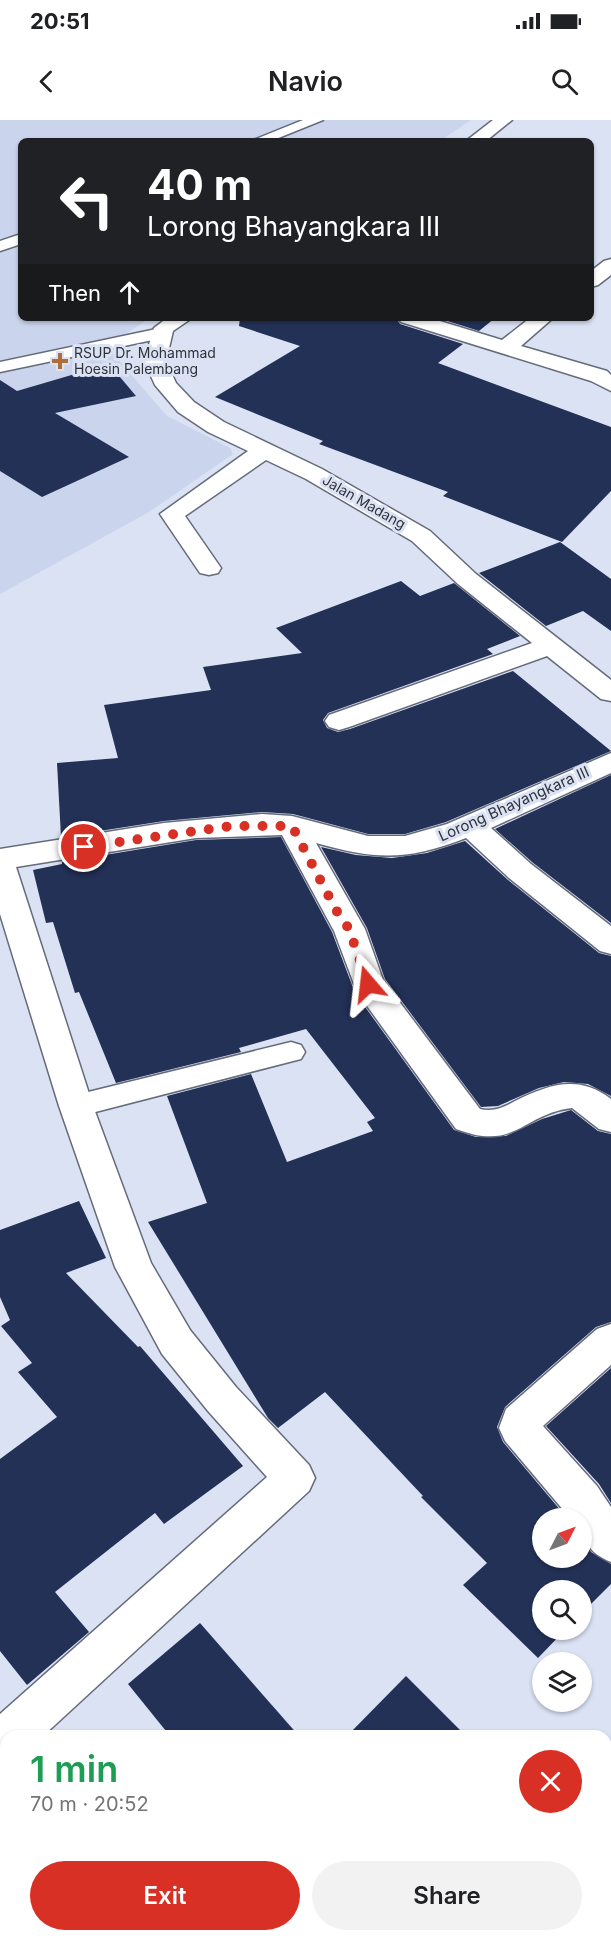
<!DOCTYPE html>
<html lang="en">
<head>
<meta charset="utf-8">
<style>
	:root { --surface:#fff; --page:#f2f2f2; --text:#202124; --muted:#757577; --accent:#d93025 }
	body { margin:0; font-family:Inter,sans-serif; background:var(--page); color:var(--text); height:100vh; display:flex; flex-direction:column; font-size:22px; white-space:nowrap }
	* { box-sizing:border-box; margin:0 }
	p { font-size:20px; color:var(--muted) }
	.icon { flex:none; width:33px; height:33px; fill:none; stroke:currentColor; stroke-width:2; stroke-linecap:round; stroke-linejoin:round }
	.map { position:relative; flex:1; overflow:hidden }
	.side { position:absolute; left:0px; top:1610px; width:612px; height:212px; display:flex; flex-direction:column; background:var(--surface); border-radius:18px 18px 0 0; box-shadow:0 2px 4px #0004 }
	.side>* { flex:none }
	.top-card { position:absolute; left:18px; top:18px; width:576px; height:183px; border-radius:9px; box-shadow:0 2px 4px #0004; background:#202124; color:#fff; overflow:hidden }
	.needle { width:39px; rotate:48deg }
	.controls { position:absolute; left:532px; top:1388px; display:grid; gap:12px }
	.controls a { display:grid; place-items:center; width:60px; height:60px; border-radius:50%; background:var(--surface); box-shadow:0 2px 4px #0004; font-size:30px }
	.pin { position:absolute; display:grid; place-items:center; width:51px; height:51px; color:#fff; margin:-26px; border:3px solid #fff; border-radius:50%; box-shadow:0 2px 6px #0007 }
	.me { position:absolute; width:66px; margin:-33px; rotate:343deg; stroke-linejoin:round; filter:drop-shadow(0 0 4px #0008) }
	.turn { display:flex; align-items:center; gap:21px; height:126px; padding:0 30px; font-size:27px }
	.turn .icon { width:78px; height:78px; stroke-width:2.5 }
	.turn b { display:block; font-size:42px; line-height:51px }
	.then { display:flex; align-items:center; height:57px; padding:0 30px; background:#0003; gap:12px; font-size:22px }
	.round { display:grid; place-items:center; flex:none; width:63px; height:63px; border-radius:32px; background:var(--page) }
	.summary { display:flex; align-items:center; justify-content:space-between; height:102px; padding:0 30px }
	h1 { font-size:36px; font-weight:600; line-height:45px; color:#1e9e55 }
	.primary-button { display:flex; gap:12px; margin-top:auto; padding:12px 30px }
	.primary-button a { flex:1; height:69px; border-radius:36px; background:var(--accent); color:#fff; font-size:24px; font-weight:600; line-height:69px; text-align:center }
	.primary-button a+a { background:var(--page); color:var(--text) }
	.status { display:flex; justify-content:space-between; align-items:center; height:42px; padding:0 30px; background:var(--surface); direction:ltr }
	.status svg { height:16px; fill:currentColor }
	header { display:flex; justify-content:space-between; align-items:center; height:78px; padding:0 30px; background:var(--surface); font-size:27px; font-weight:600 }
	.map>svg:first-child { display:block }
</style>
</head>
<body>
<div class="status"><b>20:51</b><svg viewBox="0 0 49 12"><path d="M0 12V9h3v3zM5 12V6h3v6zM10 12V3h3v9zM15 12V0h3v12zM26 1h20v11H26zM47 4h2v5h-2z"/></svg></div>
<header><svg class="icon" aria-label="back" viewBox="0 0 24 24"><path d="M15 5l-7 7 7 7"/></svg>Navio<svg class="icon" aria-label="search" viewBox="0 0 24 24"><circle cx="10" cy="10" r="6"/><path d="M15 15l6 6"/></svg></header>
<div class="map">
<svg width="611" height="1820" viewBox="0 0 611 1820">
	<rect width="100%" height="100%" fill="#dae2f4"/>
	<path fill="#cbd4ed" d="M0,0H471L440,21H21V198H150L109,225V229L167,296L230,328L233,334L149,392L0,474Z"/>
	<g fill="#233157">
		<path d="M240,198H396L400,204L463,224L438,243L611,307V371L562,422L443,376L448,372L319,324L323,321L215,277L300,226L239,206Z"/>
		<path d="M438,198H495L479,211Z"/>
		<path d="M109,244L136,276L55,293L129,337L42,377L0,351V260L17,271Z"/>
		<path d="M560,422L611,459V511L583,491L546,506L479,453Z"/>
		<path d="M401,461L420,476L454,463L520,516L487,529L493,534L328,593L323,600L327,608L338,612L350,609L513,551L611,631L446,702L405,714H368L293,694L262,692L164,701L61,717L57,643L118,638L104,585L211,570L203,547L302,533L276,508Z"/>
		<path d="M611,655V803L532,742L495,709Z"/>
		<path d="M281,717L332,812L355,873L454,1010L476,1017L506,1016L542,999L571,990L598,1011L611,1014V1202L596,1207L505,1287L497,1307L503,1322L567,1398H543V1437H582V1416L591,1432L611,1444V1464L582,1493V1470H543V1509H566L538,1538L463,1465L487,1443L421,1377L423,1376L325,1272L278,1308L268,1298L148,1102L207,1083L167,976L251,954L287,1042L373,1011L367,1002L375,998L306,909L239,928L241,932L116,963L79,872L75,873L53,802L46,803L33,750L62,744V742L196,720Z"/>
		<path d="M465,721L508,760L599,833L611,836V976L588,964L564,962L539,968L498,986L481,987L385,859L367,808L321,727L356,735L392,738L427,733Z"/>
		<path d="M79,1081L106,1138L66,1153L138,1227L140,1226L243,1346L164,1404L155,1393L55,1472L89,1512L27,1565L0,1531V1339L57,1297L18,1252L32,1243L1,1206L10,1200L0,1177V1110Z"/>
		<path d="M611,1248V1383L599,1364L546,1306Z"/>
		<path d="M200,1503L299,1616H170L128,1564Z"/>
		<path d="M406,1556L466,1616H347Z"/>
	</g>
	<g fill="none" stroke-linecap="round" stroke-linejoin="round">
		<g stroke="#656b7b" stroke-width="3">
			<g id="lane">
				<path d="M303,0H323L271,21H251Z"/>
				<path d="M21,114V124L0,131V121Z"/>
				<path d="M161,208L169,213L167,217L0,252V242Z"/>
				<path d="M291,922L301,925L305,932L301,939L76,997L66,994L62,986L66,978L76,975Z"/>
			</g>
		</g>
		<g stroke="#656b7b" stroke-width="3">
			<g id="street">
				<path d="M493,0H512L486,21H466Z"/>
				<path d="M611,139V155L598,165L591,167V151L604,141Z"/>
				<path d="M167,198H192L173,211L166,241L176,263L194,282L224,302L322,349L430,411L476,454L611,560V581L601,579L547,536L349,607L339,610L329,607L325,601L329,595L532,523L458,464L412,421L306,359L266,340L185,396L221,448L218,453L209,455L200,453L160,394L248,331L208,312L178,292L155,265L144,241L154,208Z"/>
				<path d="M398,198H430L502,220L530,198H553L521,226L607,251L611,255V271L591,261L401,202Z"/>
				<path d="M611,633V653L491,708L531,744L611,806V834L600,831L509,758L466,718C407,741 376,740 316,723L365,809L383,860L480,989C494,992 504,987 515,981C549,964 579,954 611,979V1012L599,1009L572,988C522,994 516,1032 456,1009L357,872L334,811L282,715L196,718L16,747L93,986L151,1143L190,1210L236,1267L309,1345L315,1358L309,1371L43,1616H6V1637L0,1635V1594L267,1357L208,1291L162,1234L115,1147L59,986L0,794V729L164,703L262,694L292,696L368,716H405L447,704Z"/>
				<path d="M611,1204V1245L543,1306L597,1366L611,1387V1442C589,1433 582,1421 582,1398H570L505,1321L499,1308L506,1289L597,1209Z"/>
			</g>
		</g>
		<use href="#lane" fill="#fff" fill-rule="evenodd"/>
		<use href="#street" fill="#fff" fill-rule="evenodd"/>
	</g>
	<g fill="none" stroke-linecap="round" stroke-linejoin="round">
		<path stroke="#d93025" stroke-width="10" stroke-dasharray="0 18" d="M84,727L231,706H292L336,790L349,809L368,864"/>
	</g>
	<path fill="#af6e38" stroke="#dae2f4" stroke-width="2" d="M57 232h6v6h6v6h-6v6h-6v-6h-6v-6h6z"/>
	<g text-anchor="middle" stroke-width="6" stroke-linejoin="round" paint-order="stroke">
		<g font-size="14" fill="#30333a" stroke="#dae2f4" text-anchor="start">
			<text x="74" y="238">RSUP Dr. Mohammad<tspan x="74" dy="16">Hoesin Palembang</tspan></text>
		</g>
		<g font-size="14" fill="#30333a" stroke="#dae2f4">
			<text transform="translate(364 382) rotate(30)" y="5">Jalan Madang</text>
		</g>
		<g font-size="15" fill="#30333a" stroke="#dae2f4">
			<text transform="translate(514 684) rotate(-24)" y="5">Lorong Bhayangkara III</text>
		</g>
	</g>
</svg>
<div class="controls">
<a><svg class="needle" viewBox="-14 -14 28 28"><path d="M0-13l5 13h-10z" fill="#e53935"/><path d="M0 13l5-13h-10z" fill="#757577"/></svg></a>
<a><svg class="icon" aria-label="search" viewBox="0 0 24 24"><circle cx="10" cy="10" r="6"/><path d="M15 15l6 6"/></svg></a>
<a><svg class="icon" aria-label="layers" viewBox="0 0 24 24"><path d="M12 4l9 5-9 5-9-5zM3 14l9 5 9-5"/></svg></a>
</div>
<div class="pin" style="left:84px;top:727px;background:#d93025"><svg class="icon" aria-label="arrive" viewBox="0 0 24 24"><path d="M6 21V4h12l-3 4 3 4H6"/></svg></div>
<svg class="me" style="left:368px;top:864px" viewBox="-20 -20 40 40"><path d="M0-17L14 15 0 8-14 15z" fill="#d93025" stroke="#fff" stroke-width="4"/></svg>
<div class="top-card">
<div class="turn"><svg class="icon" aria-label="left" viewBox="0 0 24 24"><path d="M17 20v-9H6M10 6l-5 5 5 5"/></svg><div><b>40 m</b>Lorong Bhayangkara III</div></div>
<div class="then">Then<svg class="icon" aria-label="ahead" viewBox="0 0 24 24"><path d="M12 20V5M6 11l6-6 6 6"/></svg></div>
</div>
<section class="side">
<div class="summary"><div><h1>1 min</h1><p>70 m · 20:52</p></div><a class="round" style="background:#d93025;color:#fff"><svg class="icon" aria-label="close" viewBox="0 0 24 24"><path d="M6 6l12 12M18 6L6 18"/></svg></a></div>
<div class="primary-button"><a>Exit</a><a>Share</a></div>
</section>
</div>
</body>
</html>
